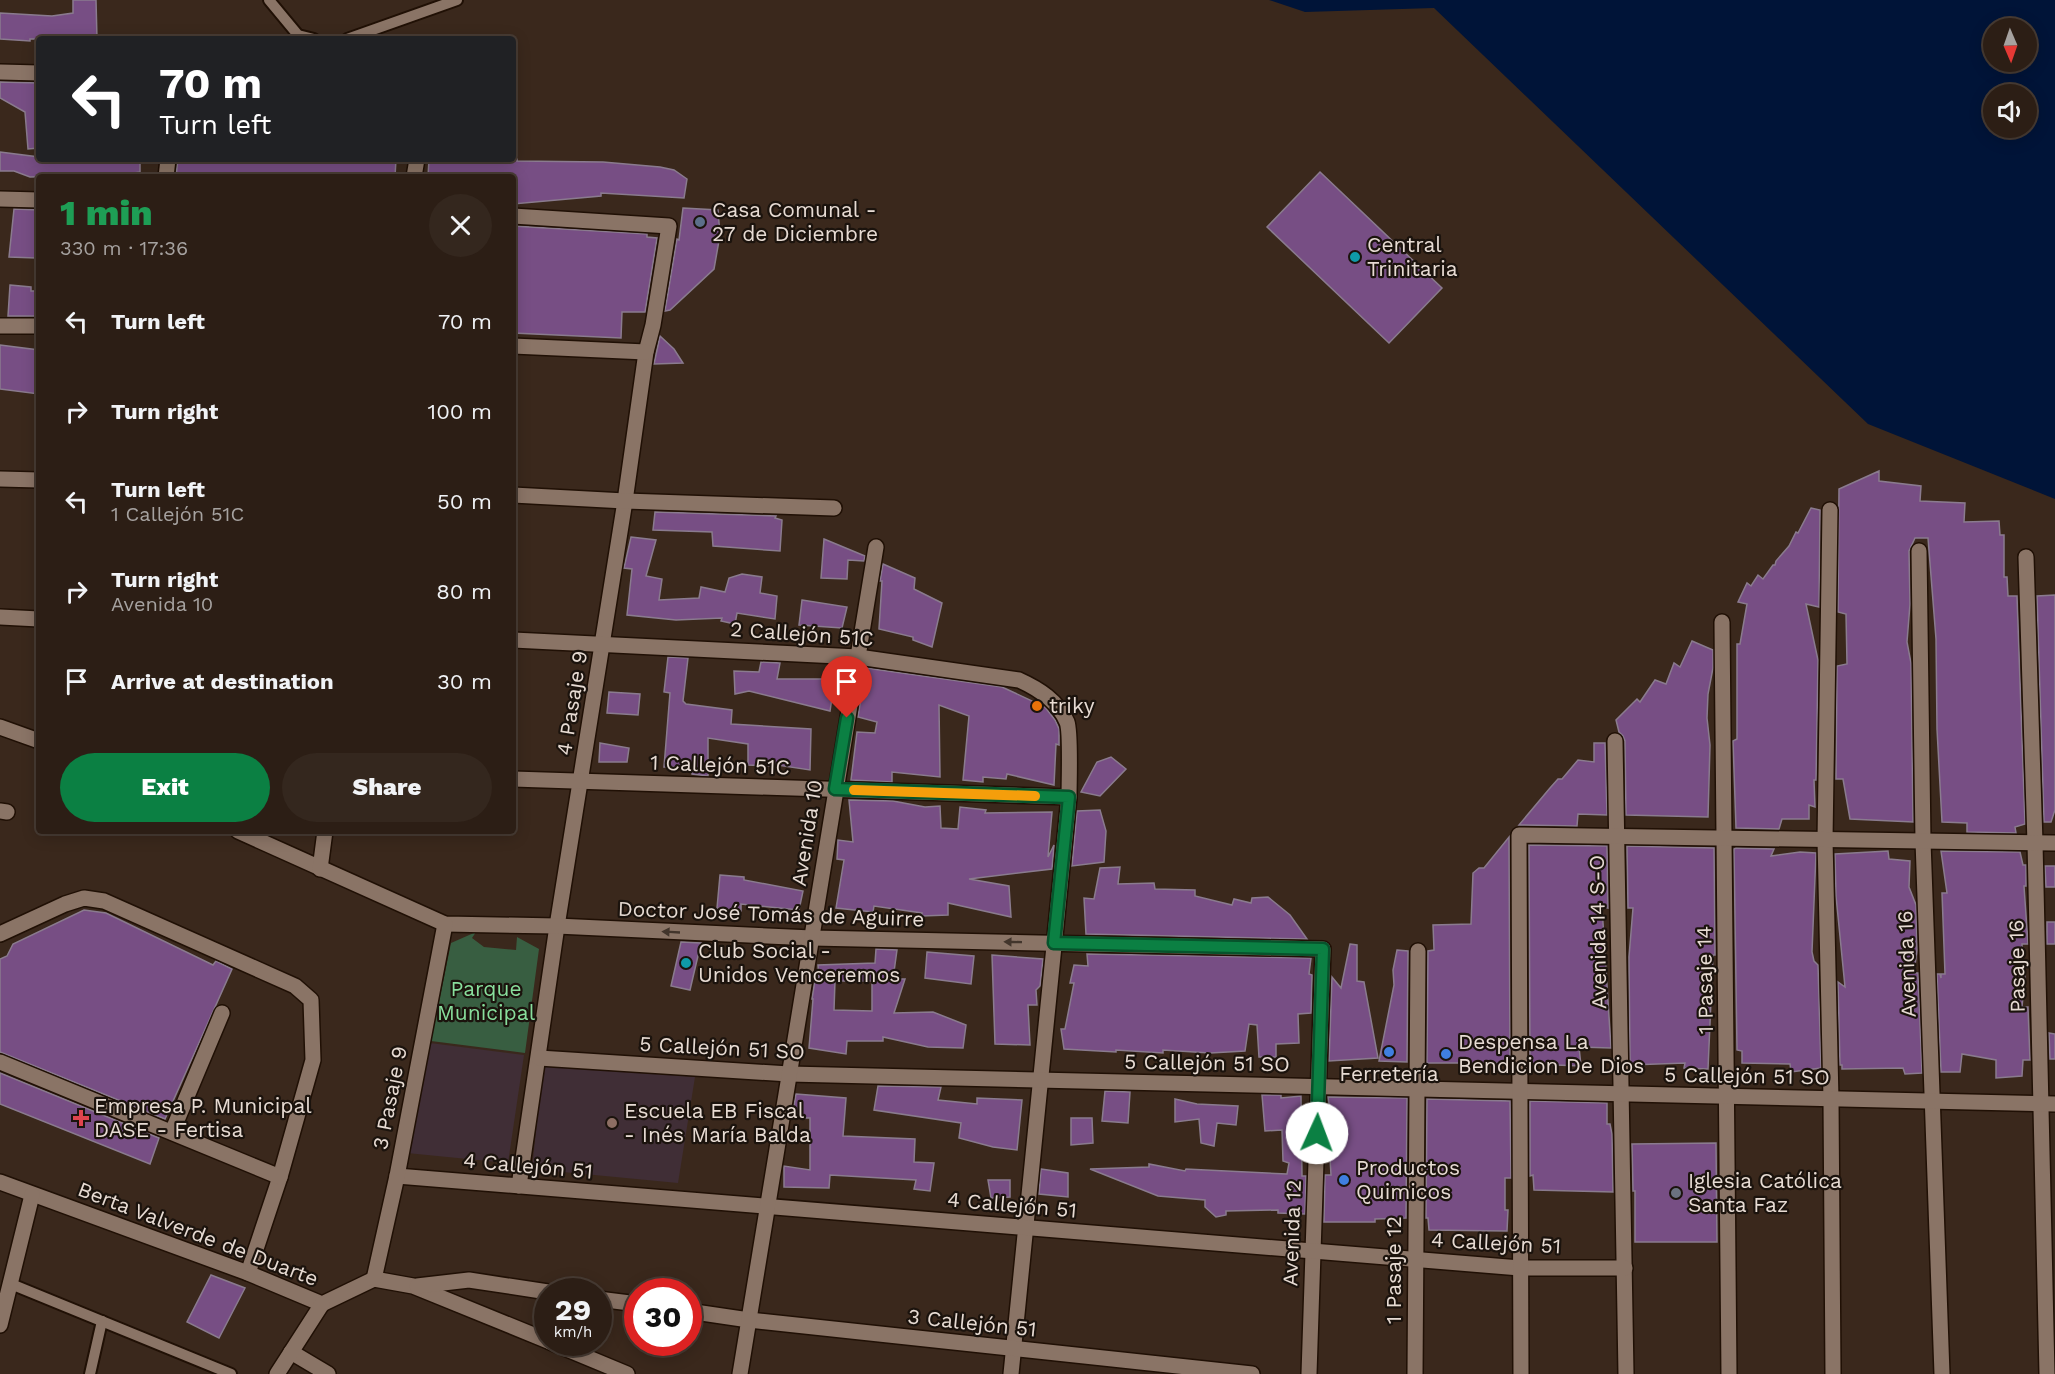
<!DOCTYPE html>
<html lang="en">
<head>
<meta charset="utf-8">
<style>
	:root { --surface:#2c1e15; --page:#34271e; --text:#f1f3f6; --muted:#a6a2a0; --line:#483c34; --accent:#0b8043 }
	body { margin:0; font-family:"Work Sans",sans-serif; background:var(--page); color:var(--text); height:100vh; display:flex; flex-direction:column; font-size:22px; white-space:nowrap }
	* { box-sizing:border-box; margin:0 }
	p { font-size:20px; color:var(--muted) }
	.icon { flex:none; width:33px; height:33px; fill:none; stroke:currentColor; stroke-width:2; stroke-linecap:round; stroke-linejoin:round }
	.map { position:relative; flex:1; overflow:hidden }
	.details { position:absolute; left:36px; top:174px; width:480px; height:660px; display:flex; flex-direction:column; background:var(--surface); border-radius:6px; box-shadow:0 3px 15px #0003,0 0 0 2px var(--line) }
	.details>* { flex:none }
	.hud { position:absolute; left:36px; top:36px; width:480px; height:126px; border-radius:6px; box-shadow:0 3px 15px #0003,0 0 0 2px var(--line); background:#202124; color:#fff; overflow:hidden }
	.needle { width:39px; rotate:178deg }
	.fabs { position:absolute; left:1983px; top:18px; display:grid; gap:12px }
	.fabs a { display:grid; place-items:center; width:54px; height:54px; border-radius:50%; background:var(--surface); box-shadow:0 3px 15px #0003,0 0 0 2px var(--line); font-size:30px }
	.speed { position:absolute; left:534px; top:1278px; display:flex; gap:12px; font-size:30px; font-weight:700; text-align:center }
	.speed>* { display:grid; place-content:center; width:78px; height:78px; border-radius:50%; background:var(--surface); box-shadow:0 3px 15px #0003,0 0 0 2px var(--line); line-height:1 }
	.speed small { font-size:15px; font-weight:400 }
	.speed .limit { border:9px solid #d22; background:#fff; color:#111 }
	.pin { position:absolute; display:grid; place-items:center; width:51px; height:51px; color:#fff; margin:-62px -26px; border-radius:50% 50% 50% 0; rotate:-45deg; box-shadow:0 0 6px #0007 }
	.pin .icon { rotate:45deg }
	.me { position:absolute; width:66px; margin:-33px; rotate:2deg; stroke-linejoin:round; filter:drop-shadow(0 0 4px #0008) }
	.turn { display:flex; align-items:center; gap:21px; height:126px; padding:0 24px; font-size:27px }
	.turn .icon { width:78px; height:78px; stroke-width:2.5 }
	.turn b { display:block; font-size:42px; line-height:51px }
	.round { display:grid; place-items:center; flex:none; width:63px; height:63px; border-radius:32px; background:var(--page) }
	.overview { display:flex; align-items:center; justify-content:space-between; height:102px; padding:0 24px }
	h1 { font-size:36px; font-weight:800; line-height:45px; color:#1e9e55 }
	.button { display:flex; gap:12px; margin-top:auto; padding:12px 24px }
	.button a { flex:1; height:69px; border-radius:36px; background:var(--accent); color:#fff; font-size:24px; font-weight:800; line-height:69px; text-align:center }
	.button a+a { background:var(--page); color:var(--text) }
	ul { padding:0; list-style:none }
	li { display:flex; align-items:center; gap:18px; height:90px; padding:0 24px }
	li div { flex:1 }
	li b { display:block; font-size:22px }
	li em { font-style:normal }
	.map>svg:first-child { display:block }
</style>
</head>
<body>
<div class="map">
<svg width="2055" height="1374" viewBox="0 0 2055 1374">
	<rect width="100%" height="100%" fill="#3a281c"/>
	<g fill="#402e36">
		<path d="M430,1043L524,1055L508,1163L407,1153Z"/>
		<path d="M543,1062L695,1077L678,1183L532,1169Z"/>
	</g>
	<path fill="#385e41" d="M476,932L472,938L484,947L516,950L517,937L539,949L525,1053L431,1041L451,943Z"/>
	<path fill="#001438" fill-rule="evenodd" d="M1269,0H2055V499L1868,424L1434,8L1305,12ZM1994,28H2026V62H1994ZM1994,94H2026V128H1994Z"/>
	<g fill="#774e84" stroke="#8a7b8e" stroke-width="1.5" fill-rule="evenodd">
		<path d="M73,0H96L97,39H30V41L0,39V13L52,16L73,13Z"/>
		<path d="M0,82L39,83V148L28,149L25,112L0,98Z"/>
		<path d="M0,152L39,157V159H140V172L108,177H95V175L30,177L14,171H0Z"/>
		<path d="M178,159H190L191,162L220,163V159H338L369,161V159H396L395,177H176Z"/>
		<path d="M429,159H517V161L603,162L660,167L674,170L687,179L684,198L601,193V196L513,204V177H428Z"/>
		<path d="M1320,172L1442,288L1389,343L1267,227Z"/>
		<path d="M683,208L718,210L720,235L714,269L670,310L665,311L677,239L679,240Z"/>
		<path d="M14,209L39,210L36,258L9,257Z"/>
		<path d="M513,226L647,234V237L657,238L645,312H622L621,338L513,333Z"/>
		<path d="M10,285L31,287V291H39V316H8Z"/>
		<path d="M660,336L674,349L683,363L654,364Z"/>
		<path d="M0,345L39,350V394L0,389Z"/>
		<path d="M1879,471V481L1921,486L1920,501L1965,503L1964,522L1999,521L2000,535H2004V577H2007L2008,596H2017L2025,824L2015,827L2016,833L1967,832V823L1942,822L1937,729L1936,639L1928,538H1915L1909,551L1910,604L1907,642L1911,663L1913,822L1850,819L1843,779H1836L1837,666L1847,664L1846,614L1838,612L1839,489Z"/>
		<path d="M1811,508L1820,510L1819,607L1806,604L1818,660L1816,780H1814L1815,807L1809,805V819H1782L1779,829L1736,828L1733,741L1737,739V644H1740L1747,604L1738,602L1747,583L1751,586L1758,575L1763,579L1773,565H1775L1776,561L1789,546L1796,532L1798,533Z"/>
		<path d="M655,512L776,516L775,518L782,520L780,551L713,546L712,532L653,530Z"/>
		<path d="M631,537L656,540L646,576L662,579L659,600L699,598L701,587L725,592L729,578L742,574L762,577L760,593L777,596L775,619L737,613L735,624L721,621L722,618L676,620L627,615L632,569L624,568Z"/>
		<path d="M824,539L865,556L864,561L848,560L847,579L821,578Z"/>
		<path d="M883,564L915,578L914,589L942,603L932,647L913,640V637L879,629L882,581H880Z"/>
		<path d="M2055,595V810L2051,822H2044L2037,596Z"/>
		<path d="M802,600L847,607L842,628L799,625Z"/>
		<path d="M1692,641L1713,650V668L1708,694L1707,718L1710,745L1708,817L1626,815L1625,741L1623,736L1619,732L1616,720L1637,699L1640,702L1655,680L1666,684L1674,663L1680,667Z"/>
		<path d="M668,657L688,658L683,701L686,704L732,710L731,724L811,729L810,770L771,764V766L748,765V744L708,738V776L692,774V767H664L670,693L664,692Z"/>
		<path d="M761,662L780,663L777,679H844L841,698H832L830,711L749,691L735,694L734,671L759,672Z"/>
		<path d="M866,668L1002,687L1045,707L1055,720L1059,729V745L1056,744L1054,785L1007,774L1006,779L983,777V782L963,780L969,716L939,705L940,777L892,772V782L851,780L857,732L875,733L877,722L858,717Z"/>
		<path d="M609,692L640,694L638,715L607,713Z"/>
		<path d="M600,743L629,748L627,762H599Z"/>
		<path d="M1594,743H1605L1607,815L1578,814L1577,826L1519,825L1550,788L1558,779H1562L1578,760L1594,762Z"/>
		<path d="M1111,757L1126,769L1100,796L1081,792L1097,762Z"/>
		<path d="M849,800L893,801L925,807L940,806L941,828L958,829L960,807L986,810L985,813L1052,812L1048,857L1054,845L1052,869L969,879L1009,886L1011,917L948,903V915L922,916V913L874,906L873,912L836,908L844,860L837,859L838,840L853,842Z"/>
		<path d="M1100,810L1106,831L1104,862L1072,866L1077,811Z"/>
		<path d="M1509,837L1510,1063H1427L1428,951L1434,950L1433,925L1471,924L1473,873L1479,868H1484Z"/>
		<path d="M1529,845L1607,846L1608,908L1602,907L1611,1048L1579,1047L1581,1066L1530,1064Z"/>
		<path d="M1627,846L1714,848L1715,955H1713L1708,1069L1684,1068L1685,1063L1630,1065L1629,957L1633,908H1628Z"/>
		<path d="M1736,848L1774,849L1771,856L1800,852L1816,853L1812,952L1814,961L1818,965L1821,1068L1791,1072L1790,1064L1742,1063V1051L1737,1050L1734,849Z"/>
		<path d="M1888,851L1889,859L1910,861L1909,887L1916,905L1917,950L1914,973H1918L1922,1073L1905,1074L1903,1068L1842,1069V1065H1840L1838,982L1845,987L1836,896L1835,854Z"/>
		<path d="M1941,851L2020,852L2023,865H2026V886H2024L2028,944H2022L2023,975H2025L2022,1007H2028L2030,1060H2023L2022,1076L1996,1078V1060L1962,1054L1960,1072H1941L1937,974H1940L1941,978V974H1945L1942,893H1947Z"/>
		<path d="M2045,866H2055V887H2046Z"/>
		<path d="M1120,867L1118,884L1154,883L1155,889L1195,890V896L1232,905L1234,899L1251,903L1252,898L1268,897L1290,915L1307,939L1086,934L1084,898L1094,899L1100,868Z"/>
		<path d="M720,875L744,877V880L803,891L799,910L741,904V911L717,908Z"/>
		<path d="M84,910L106,913L213,965L216,961L232,969L165,1119L0,1052V959L7,956L13,944Z"/>
		<rect x="2047" y="922" width="8" height="22"/>
		<path d="M681,942L701,943L690,990L671,986Z"/>
		<path d="M1350,944L1357,945V981L1364,982L1378,1058L1329,1061L1332,977L1341,988Z"/>
		<path d="M876,949L897,950L893,979H905L894,1013L933,1012L966,1025L963,1048L928,1047L883,1037V1041H847L846,1054L809,1048L813,999H812L815,980L819,981L818,965L875,963ZM835,981H872V1011L834,1010Z"/>
		<path d="M1397,950L1408,951L1407,1062L1379,1061L1394,985L1393,970Z"/>
		<path d="M927,952L974,956L971,984L925,978Z"/>
		<path d="M1087,954L1311,958L1309,974L1312,975L1311,1013L1298,1014L1299,1043L1276,1044V1057H1259L1257,1025L1249,1024L1245,1051L1210,1053L1163,1050V1053L1116,1050V1052L1064,1049L1061,1029H1065L1074,983H1070L1074,965L1088,966Z"/>
		<path d="M992,955L1043,959L1040,986L1036,990L1037,1005H1028L1030,1045L995,1044Z"/>
		<path d="M2049,1033L2055,1034V1059H2050Z"/>
		<path d="M0,1073L159,1138L150,1164L0,1104Z"/>
		<path d="M878,1086L941,1087L938,1100L977,1104V1098L1022,1100L1017,1150L993,1147L959,1138L961,1123L874,1110Z"/>
		<path d="M1105,1091L1130,1092L1128,1123L1102,1121Z"/>
		<path d="M796,1094L846,1098L843,1136L915,1139L914,1162L934,1163L930,1191L914,1189L916,1180L830,1175L829,1188L784,1187V1166L810,1170V1118H792Z"/>
		<path d="M1262,1095H1281V1098L1301,1096L1302,1176H1306L1305,1214L1278,1213V1210L1226,1211V1215L1216,1217L1205,1207V1200L1158,1196L1090,1169L1149,1167V1164L1185,1171L1186,1169L1287,1174L1289,1163L1283,1161L1282,1130L1265,1131Z"/>
		<path d="M1328,1097L1407,1098L1406,1218L1375,1219V1222H1324L1325,1175H1331L1329,1141H1335Z"/>
		<path d="M1175,1099L1197,1104L1238,1106L1236,1125L1217,1123L1214,1146L1201,1143L1199,1119L1175,1122Z"/>
		<path d="M1427,1099L1510,1101L1511,1178H1505V1210H1508L1507,1231L1429,1230L1428,1218H1426Z"/>
		<path d="M1530,1101L1607,1103V1124H1610L1612,1134L1613,1192L1534,1190L1533,1175L1530,1176Z"/>
		<path d="M1071,1118H1092L1093,1143L1071,1145Z"/>
		<path d="M1716,1143L1717,1242H1635V1191H1633L1632,1144Z"/>
		<path d="M1041,1169L1068,1173V1197L1039,1194Z"/>
		<path d="M988,1180H1010V1197L991,1198Z"/>
		<path d="M211,1275L245,1288L219,1338L187,1322Z"/>
	</g>
	<g fill="none" stroke-linecap="round" stroke-linejoin="round">
		<g stroke="#201005" stroke-width="14">
			<g id="service">
				<path d="M269,0L298,35L314,39"/>
				<path d="M347,39L457,0"/>
				<path d="M11,1284L231,1374"/>
				<path d="M90,1374L102,1321"/>
			</g>
		</g>
		<g stroke="#201005" stroke-width="18">
			<g id="minor">
				<path d="M0,72L39,73"/>
				<path d="M166,177L168,159"/>
				<path d="M414,177L417,159"/>
				<path d="M0,199L39,200"/>
				<path d="M513,216L669,226L653,325L646,352L625,501L557,926L519,1186"/>
				<path d="M0,326H39"/>
				<path d="M513,346L646,352"/>
				<path d="M0,479L39,480"/>
				<path d="M513,495L625,501L834,508"/>
				<path d="M1830,510L1825,840L1831,1099L1833,1374"/>
				<path d="M1919,551L1923,841L1942,1374"/>
				<path d="M2026,557L2035,843L2047,1374"/>
				<path d="M0,617L39,619"/>
				<path d="M1722,622L1729,1374"/>
				<path d="M513,640L858,657L1019,680C1039,689 1058,701 1067,722C1071,732 1069,783 1069,797L1011,1374"/>
				<path d="M0,727L39,741"/>
				<path d="M1615,741L1626,1374"/>
				<path d="M513,779L1069,797"/>
				<path d="M0,811L7,812"/>
				<path d="M238,831L445,924L557,926L812,938L1323,949L1309,1374"/>
				<path d="M320,869L325,831"/>
				<path d="M0,934L65,904L84,898L104,901L295,986L311,1000L313,1060L280,1177L248,1273"/>
				<path d="M539,1058L789,1074L2055,1104"/>
				<path d="M0,1062L280,1177"/>
				<path d="M172,1132L222,1013"/>
				<path d="M397,1176L1520,1268H1625"/>
				<path d="M0,1182L248,1273L322,1304L374,1279L413,1286L548,1341"/>
				<path d="M374,1279L397,1176L445,924"/>
				<path d="M417,1286L469,1280L548,1292"/>
				<path d="M598,1299L638,1304"/>
				<path d="M688,1311L749,1320L1252,1374"/>
				<path d="M0,1325L32,1195"/>
				<path d="M550,1342L627,1374"/>
				<path d="M291,1352L328,1374"/>
				<path d="M277,1374L322,1304"/>
				<path d="M740,1374L876,547"/>
				<path d="M1415,1374L1418,951"/>
				<path d="M1521,1374L1519,835L2055,843"/>
			</g>
		</g>
		<use href="#service" stroke="#8a7466" stroke-width="10"/>
		<use href="#minor" stroke="#8a7466" stroke-width="15"/>
	</g>
	<defs><path id="oneway-solid" d="M-6-.8H1V-3.2L6.5 0L1 3.2V.8H-6Z" transform="scale(1.5)"/></defs>
	<g fill="#42352c">
		<use href="#oneway-solid" transform="translate(671 932) rotate(-177)"/>
		<use href="#oneway-solid" transform="translate(1013 942) rotate(-179)"/>
	</g>
	<g fill="none" stroke-linecap="round" stroke-linejoin="round">
		<g stroke="#07532c" stroke-width="15">
			<path id="route" d="M847,718L835,789L1069,797L1054,943L1323,949L1317,1133"/>
		</g>
		<use href="#route" stroke="#0b8043" stroke-width="10"/>
		<path stroke="#f59e0b" stroke-width="10" d="M854,790L1035,796"/>
	</g>
	<circle fill="#5c6f8a" stroke="#1b130d" stroke-width="2" cx="700" cy="222" r="6"/>
	<g fill="#0f9aa8" stroke="#1b130d" stroke-width="2">
		<circle cx="1355" cy="257" r="6"/>
		<circle cx="686" cy="963" r="6"/>
	</g>
	<circle fill="#e8710a" stroke="#1b130d" stroke-width="2" cx="1037" cy="706" r="6"/>
	<g fill="#3f7fe0" stroke="#1b130d" stroke-width="2">
		<circle cx="1389" cy="1052" r="6"/>
		<circle cx="1446" cy="1054" r="6"/>
		<circle cx="1344" cy="1180" r="6"/>
	</g>
	<path fill="#e0444e" stroke="#1b130d" stroke-width="2" d="M78 1109h6v6h6v6h-6v6h-6v-6h-6v-6h6z"/>
	<circle fill="#8d6e63" stroke="#1b130d" stroke-width="2" cx="612" cy="1123" r="6"/>
	<circle fill="#6b7280" stroke="#1b130d" stroke-width="2" cx="1676" cy="1193" r="6"/>
	<g text-anchor="middle" stroke-width="4.5" stroke-linejoin="round" paint-order="stroke">
		<g font-size="21" fill="#e7dbd3" stroke="#1b130d" text-anchor="start">
			<text x="712" y="217">Casa Comunal -<tspan x="712" dy="24">27 de Diciembre</tspan></text>
			<text x="1367" y="252">Central<tspan x="1367" dy="24">Trinitaria</tspan></text>
			<text x="1049" y="713">triky</text>
			<text x="698" y="958">Club Social -<tspan x="698" dy="24">Unidos Venceremos</tspan></text>
			<text x="1458" y="1049">Despensa La<tspan x="1458" dy="24">Bendicion De Dios</tspan></text>
			<text x="1389" y="1081" text-anchor="middle">Ferretería</text>
			<text x="94" y="1113">Empresa P. Municipal<tspan x="94" dy="24">DASE - Fertisa</tspan></text>
			<text x="624" y="1118">Escuela EB Fiscal<tspan x="624" dy="24">- Inés María Balda</tspan></text>
			<text x="1356" y="1175">Productos<tspan x="1356" dy="24">Quimicos</tspan></text>
			<text x="1688" y="1188">Iglesia Católica<tspan x="1688" dy="24">Santa Faz</tspan></text>
		</g>
		<g font-size="21" fill="#e7dbd3" stroke="#1b130d">
			<text transform="translate(802 634) rotate(4)" y="7">2 Callejón 51C</text>
			<text transform="translate(572 703) rotate(-81)" y="7">4 Pasaje 9</text>
			<text transform="translate(720 765) rotate(2)" y="7">1 Callejón 51C</text>
			<text transform="translate(807 833) rotate(-81)" y="7">Avenida 10</text>
			<text transform="translate(771 914) rotate(2)" y="7">Doctor José Tomás de Aguirre</text>
			<text transform="translate(1598 932) rotate(-91)" y="7">Avenida 14 S-O</text>
			<text transform="translate(1907 964) rotate(-92)" y="7">Avenida 16</text>
			<text transform="translate(2017 966) rotate(-91)" y="7">Pasaje 16</text>
			<text transform="translate(1705 980) rotate(-91)" y="7">1 Pasaje 14</text>
			<text transform="translate(722 1048) rotate(3)" y="7">5 Callejón 51 SO</text>
			<text transform="translate(1207 1063) rotate(1)" y="7">5 Callejón 51 SO</text>
			<text transform="translate(1747 1076) rotate(1)" y="7">5 Callejón 51 SO</text>
			<text transform="translate(390 1098) rotate(-79)" y="7">3 Pasaje 9</text>
			<text transform="translate(528 1166) rotate(5)" y="7">4 Callejón 51</text>
			<text transform="translate(1012 1205) rotate(5)" y="7">4 Callejón 51</text>
			<text transform="translate(1292 1233) rotate(-88)" y="7">Avenida 12</text>
			<text transform="translate(198 1234) rotate(21)" y="7">Berta Valverde de Duarte</text>
			<text transform="translate(1496 1243) rotate(3)" y="7">4 Callejón 51</text>
			<text transform="translate(1394 1270) rotate(-90)" y="7">1 Pasaje 12</text>
			<text transform="translate(972 1323) rotate(6)" y="7">3 Callejón 51</text>
		</g>
		<g font-size="21" fill="#88de9c" stroke="#1b130d">
			<text x="486" y="996">Parque<tspan x="486" dy="24">Municipal</tspan></text>
		</g>
	</g>
</svg>
<div class="fabs">
<a><svg class="needle" viewBox="-14 -14 28 28"><path d="M0-13l5 13h-10z" fill="#e53935"/><path d="M0 13l5-13h-10z" fill="#a6a2a0"/></svg></a>
<a><svg class="icon" aria-label="sound" viewBox="0 0 24 24"><path d="M4 9h4l5-4v14l-5-4H4zM17 9q2 3 0 6"/></svg></a>
</div>
<div class="speed"><div>29<small>km/h</small></div><div class="limit">30</div></div>
<div class="pin" style="left:847px;top:718px;background:#d93025"><svg class="icon" aria-label="arrive" viewBox="0 0 24 24"><path d="M6 21V4h12l-3 4 3 4H6"/></svg></div>
<svg class="me" style="left:1317px;top:1133px" viewBox="-20 -20 40 40"><circle r="19" fill="#fff"/><path d="M0-13L10 11 0 6-10 11z" fill="#0b8043"/></svg>
<div class="hud">
<div class="turn"><svg class="icon" aria-label="left" viewBox="0 0 24 24"><path d="M17 20v-9H6M10 6l-5 5 5 5"/></svg><div><b>70 m</b>Turn left</div></div>
</div>
<section class="details">
<div class="overview"><div><h1>1 min</h1><p>330 m · 17:36</p></div><a class="round"><svg class="icon" aria-label="close" viewBox="0 0 24 24"><path d="M6 6l12 12M18 6L6 18"/></svg></a></div>
<ul>
<li><svg class="icon" aria-label="left" viewBox="0 0 24 24"><path d="M17 20v-9H6M10 6l-5 5 5 5"/></svg><div><b>Turn left</b></div><em>70 m</em></li>
<li><svg class="icon" aria-label="right" viewBox="0 0 24 24"><path d="M7 20v-9h11M14 6l5 5-5 5"/></svg><div><b>Turn right</b></div><em>100 m</em></li>
<li><svg class="icon" aria-label="left" viewBox="0 0 24 24"><path d="M17 20v-9H6M10 6l-5 5 5 5"/></svg><div><b>Turn left</b><p>1 Callejón 51C</p></div><em>50 m</em></li>
<li><svg class="icon" aria-label="right" viewBox="0 0 24 24"><path d="M7 20v-9h11M14 6l5 5-5 5"/></svg><div><b>Turn right</b><p>Avenida 10</p></div><em>80 m</em></li>
<li><svg class="icon" aria-label="arrive" viewBox="0 0 24 24"><path d="M6 21V4h12l-3 4 3 4H6"/></svg><div><b>Arrive at destination</b></div><em>30 m</em></li>
</ul>
<div class="button"><a>Exit</a><a>Share</a></div>
</section>
</div>
</body>
</html>
